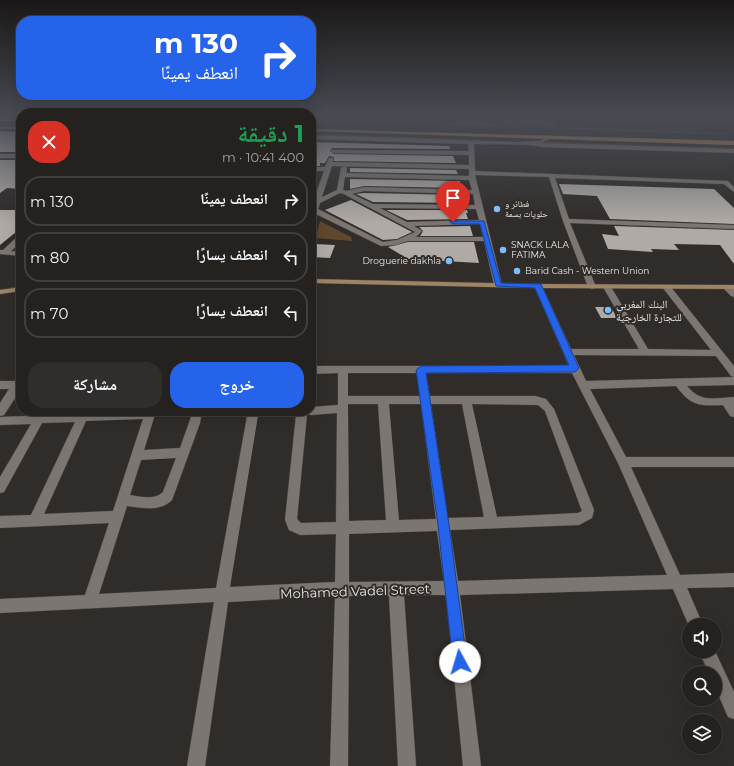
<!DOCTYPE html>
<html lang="ar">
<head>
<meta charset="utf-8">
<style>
	:root { --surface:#24211f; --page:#302e2c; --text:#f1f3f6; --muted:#a3a3a4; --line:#413e3d; --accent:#2563eb }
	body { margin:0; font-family:Montserrat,"Noto Naskh Arabic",sans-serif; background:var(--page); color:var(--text); direction:rtl; height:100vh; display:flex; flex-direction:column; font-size:15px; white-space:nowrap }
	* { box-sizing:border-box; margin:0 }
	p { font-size:13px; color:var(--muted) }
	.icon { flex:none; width:22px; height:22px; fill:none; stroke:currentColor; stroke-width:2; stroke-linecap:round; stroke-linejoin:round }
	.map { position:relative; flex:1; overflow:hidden; direction:ltr }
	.sheet { position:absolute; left:16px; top:108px; width:300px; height:308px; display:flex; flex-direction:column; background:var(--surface); border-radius:16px; box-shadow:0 4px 16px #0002,0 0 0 1px var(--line); direction:rtl }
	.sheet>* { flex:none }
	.banner { position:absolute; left:16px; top:16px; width:300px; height:84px; border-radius:16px; box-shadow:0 4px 16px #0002,0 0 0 1px var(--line); direction:rtl; background:#2563eb; color:#fff; overflow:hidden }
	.controls { position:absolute; left:682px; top:618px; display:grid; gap:8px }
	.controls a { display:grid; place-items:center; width:40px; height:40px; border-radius:50%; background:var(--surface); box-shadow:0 4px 16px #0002,0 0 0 1px var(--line); font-size:20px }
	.pin { position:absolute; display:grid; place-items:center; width:34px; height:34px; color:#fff; margin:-41px -17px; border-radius:50% 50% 50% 0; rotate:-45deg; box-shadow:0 0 4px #0007 }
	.pin .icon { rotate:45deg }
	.me { position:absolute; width:44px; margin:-22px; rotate:354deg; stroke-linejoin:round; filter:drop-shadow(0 0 3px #0008) }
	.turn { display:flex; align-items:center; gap:14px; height:84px; padding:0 12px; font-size:18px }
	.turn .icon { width:52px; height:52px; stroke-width:2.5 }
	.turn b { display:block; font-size:28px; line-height:34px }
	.round { display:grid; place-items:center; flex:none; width:42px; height:42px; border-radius:16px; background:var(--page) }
	.summary { display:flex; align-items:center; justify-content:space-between; height:68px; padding:0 12px }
	h1 { font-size:24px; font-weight:700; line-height:30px; color:#1e9e55 }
	.primary-button { display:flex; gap:8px; margin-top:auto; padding:8px 12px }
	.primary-button a { flex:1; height:46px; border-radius:16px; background:var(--accent); color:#fff; font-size:16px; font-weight:700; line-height:46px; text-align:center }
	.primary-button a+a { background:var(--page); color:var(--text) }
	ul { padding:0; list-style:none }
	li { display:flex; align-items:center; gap:12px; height:50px; margin:0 8px 6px; padding:0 4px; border:2px solid var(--line); border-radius:16px }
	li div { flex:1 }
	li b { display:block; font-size:15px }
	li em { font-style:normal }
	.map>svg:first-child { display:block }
</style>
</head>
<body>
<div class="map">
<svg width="734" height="766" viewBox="0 0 734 766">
	<rect width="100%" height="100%" fill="#302c29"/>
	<g fill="#60482f">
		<path d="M311,116H355L371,118H352L351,124L562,131L311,123Z"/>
		<path d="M442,116L538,119L553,122L557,128L509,123L501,119C482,122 462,120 442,116Z"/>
		<path d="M465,121L492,123L491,124L509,126L512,124L518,125L543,128L438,125Z"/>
		<path d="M562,127L721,133L728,134L563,129Z"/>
		<path d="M311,134L529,141L311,136Z"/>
		<path d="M548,142L734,148V149L544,143Z"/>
		<path d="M320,221L351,237L352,241L316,238Z"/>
	</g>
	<g fill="#afaaa6">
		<path d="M0,131L21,132V152H0Z"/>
		<path d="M311,142L449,146L450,149L332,148L330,151L334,154L453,156L456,163L334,161V157L329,156L325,163H320V166H311Z"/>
		<path d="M0,160H21V189L7,188L0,193Z"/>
		<path d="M350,168L456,170L458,174L350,172Z"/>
		<path d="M350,179L460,181L462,188L364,186L350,189Z"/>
		<path d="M559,184L714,189L734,208V224L610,219L597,196L563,194Z"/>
		<path d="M364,193L463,195L465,203L373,202L356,194Z"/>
		<path d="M351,200L412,232L397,239L383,240L325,210Z"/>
		<path d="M0,210H21V228L0,245Z"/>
		<path d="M386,210H467L468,213H466L468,219L407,220Z"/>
		<path d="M470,226L473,236H420L423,231L419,227Z"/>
		<path d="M614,226L734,230V264L720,245L674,244L679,250L651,249L653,252L608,249L602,234L619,236Z"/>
		<path d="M408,242H474L479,263L408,259L388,247Z"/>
		<path d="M315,244L335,245L330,258L311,257Z"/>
		<path d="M595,307H611L617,318H601Z"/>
	</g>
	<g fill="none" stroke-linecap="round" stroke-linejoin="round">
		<g stroke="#4a4743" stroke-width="1">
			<g id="street">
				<rect x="0" y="127" width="21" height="2"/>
				<path d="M311,135L517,142L540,141L549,135L552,137L551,138L542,143L734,149V153L543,147C521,143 497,145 474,144L475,171L728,181L734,187V192L724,184L555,178L569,219L734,225V229L570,223L596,287L592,289L588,287L563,221L549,177L475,175L502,285L498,287L494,285L484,241H408L395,245L381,246L316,214L314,220L311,222L313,202L324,171H311V167H325L329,158H333V162L469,165V155L334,153L331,151L332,150L469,151L468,144L311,139ZM332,166L469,169V176L346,173L347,168L344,166L341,168L337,190L322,197ZM345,177L469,180L472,190L364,187L346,191L343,190ZM364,191L473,194L475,205L373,204L352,194ZM340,193L344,194L415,232L397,240L383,242L318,209L320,203ZM380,208L476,209L479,220L407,222ZM480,224L483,237H416L422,231L414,226Z"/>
				<rect x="0" y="154" width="21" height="4"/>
				<path d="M18,236H21V242L11,251L21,252V256L0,254V250H3Z"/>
				<path d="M535,284H538L542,286L571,349H639L603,287L607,285L611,287L648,349L711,350L663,288L667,286H670L734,366V377L731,376L716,356L574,355L586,381L734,377V385L687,386C701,403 714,398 734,397V417L730,416L723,405C699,406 691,406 676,386L590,389L626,457H734V467H631L680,575L734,573V587L687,588L703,625H689V626L673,589L460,595L481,766H463L446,595H404L416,766H398L389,596H349L348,766H330L335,596L228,602L205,766H187L214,602L0,613V599L85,595L109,523L0,528V516L31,515L75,422L42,423L4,492L0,493V477L31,424L0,425V417L156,411L144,450L180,448L191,417L187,411H198L201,417L200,423L172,500C160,512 143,508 127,506L99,594L216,588L248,411H311V407L338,405V373L311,374V366H569L534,286ZM348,373H417L420,396H348ZM426,373H572L618,463L667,575L458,581L450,530L579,525L592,518L594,510L554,409L546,399L535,396H430ZM348,404H378L386,520L349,521ZM389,404H421L436,519L399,520ZM431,404H462L484,517L448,518ZM472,404L538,405L545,411L582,511L578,513L497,517ZM337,413L336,522L301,523L297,519L307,414L311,415ZM258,415H296L285,520L289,530L300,535L336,534L335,582L230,587ZM143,419L113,511L44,514L86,421ZM176,458L163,492C155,500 141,497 130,495L141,460ZM437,531L444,581L349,582V534Z"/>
				<path d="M724,285H730L734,289V297L731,296L724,289Z"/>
				<path d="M0,381H21V389L4,415L0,416V403L9,389H0Z"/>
				<path d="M699,651H715L734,692V719L728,717L715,687V673H709Z"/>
			</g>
		</g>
		<g stroke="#4a4743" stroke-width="1">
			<g id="secondary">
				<path d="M311,279L538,284L734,285V289L538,288L311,283Z"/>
				<path d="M21,287V291L0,294V290Z"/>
			</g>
		</g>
		<g stroke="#4a4743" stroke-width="1">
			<g id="primary">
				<rect x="0" y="119" width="21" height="2"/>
				<path d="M311,129L734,141V145L311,131Z"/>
			</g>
		</g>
		<use href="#street" fill="#7b7672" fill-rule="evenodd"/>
		<use href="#secondary" fill="#9e8364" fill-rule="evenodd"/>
		<use href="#primary" fill="#c29055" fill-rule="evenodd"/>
	</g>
	<linearGradient id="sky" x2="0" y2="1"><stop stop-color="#1a1817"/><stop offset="0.52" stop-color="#484b54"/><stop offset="1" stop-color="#484b54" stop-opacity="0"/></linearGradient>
	<rect width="734" height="223" fill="url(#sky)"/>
	<path fill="#2563eb" stroke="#184099" d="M451,221H484L501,283L541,284L579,368L575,372L426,373L449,525L467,662L465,667L460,669L455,667L453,662L438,525L416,370L421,366L569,365L535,288L496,286L480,224H453L450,222Z"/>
	<g fill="#7dbef9" stroke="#302c29" stroke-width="1.5">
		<circle cx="497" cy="209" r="4"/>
		<circle cx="503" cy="250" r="4"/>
		<circle cx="449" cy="261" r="4"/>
		<circle cx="517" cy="271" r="4"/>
		<circle cx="608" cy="310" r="4"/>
	</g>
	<g text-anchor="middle" stroke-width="4" stroke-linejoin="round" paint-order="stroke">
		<g font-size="9" fill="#e8e5e3" stroke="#302c29" text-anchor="start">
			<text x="505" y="207">فطائر و<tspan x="505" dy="10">حلويات بسمة</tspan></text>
			<text x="511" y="248">SNACK LALA<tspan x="511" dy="10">FATIMA</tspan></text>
			<text x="441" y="264" text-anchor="end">Droguerie dakhla</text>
			<text x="525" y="274">Barid Cash - Western Union</text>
		</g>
		<g font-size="11" fill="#e8e5e3" stroke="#302c29" text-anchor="start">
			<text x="616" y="308">البنك المغربي<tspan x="616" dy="13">للتجارة الخارجية</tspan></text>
		</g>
		<g font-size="13" fill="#e8e5e3" stroke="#302c29">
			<text transform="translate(355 591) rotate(-2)" y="5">Mohamed Vadel Street</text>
		</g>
	</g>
</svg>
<div class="controls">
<a><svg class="icon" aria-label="sound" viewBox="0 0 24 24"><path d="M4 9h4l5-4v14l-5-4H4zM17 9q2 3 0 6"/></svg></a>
<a><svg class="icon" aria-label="search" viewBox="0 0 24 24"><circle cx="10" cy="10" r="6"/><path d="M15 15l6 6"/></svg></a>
<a><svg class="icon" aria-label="layers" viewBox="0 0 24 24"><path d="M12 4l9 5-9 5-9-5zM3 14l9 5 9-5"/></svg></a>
</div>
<div class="pin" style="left:453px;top:222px;background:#d93025"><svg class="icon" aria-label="arrive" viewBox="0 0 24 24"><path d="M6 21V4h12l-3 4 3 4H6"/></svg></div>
<svg class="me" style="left:460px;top:662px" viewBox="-20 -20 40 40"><circle r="19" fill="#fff"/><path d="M0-13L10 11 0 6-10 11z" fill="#2563eb"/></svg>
<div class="banner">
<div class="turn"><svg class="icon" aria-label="right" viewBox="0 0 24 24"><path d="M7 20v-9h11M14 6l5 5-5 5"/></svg><div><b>130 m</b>انعطف يمينًا</div></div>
</div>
<section class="sheet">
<div class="summary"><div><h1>1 دقيقة</h1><p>400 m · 10:41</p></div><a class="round" style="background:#d93025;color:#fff"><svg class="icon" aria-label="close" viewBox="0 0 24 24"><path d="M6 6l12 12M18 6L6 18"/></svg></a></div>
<ul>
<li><svg class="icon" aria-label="right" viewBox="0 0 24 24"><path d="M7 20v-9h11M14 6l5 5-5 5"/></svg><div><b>انعطف يمينًا</b></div><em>130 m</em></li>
<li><svg class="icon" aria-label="left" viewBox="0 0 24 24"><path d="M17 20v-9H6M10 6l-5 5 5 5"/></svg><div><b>انعطف يسارًا</b></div><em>80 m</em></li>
<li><svg class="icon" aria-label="left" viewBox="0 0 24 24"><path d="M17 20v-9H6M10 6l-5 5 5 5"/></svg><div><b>انعطف يسارًا</b></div><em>70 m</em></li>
</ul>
<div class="primary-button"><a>خروج</a><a>مشاركة</a></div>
</section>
</div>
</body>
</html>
